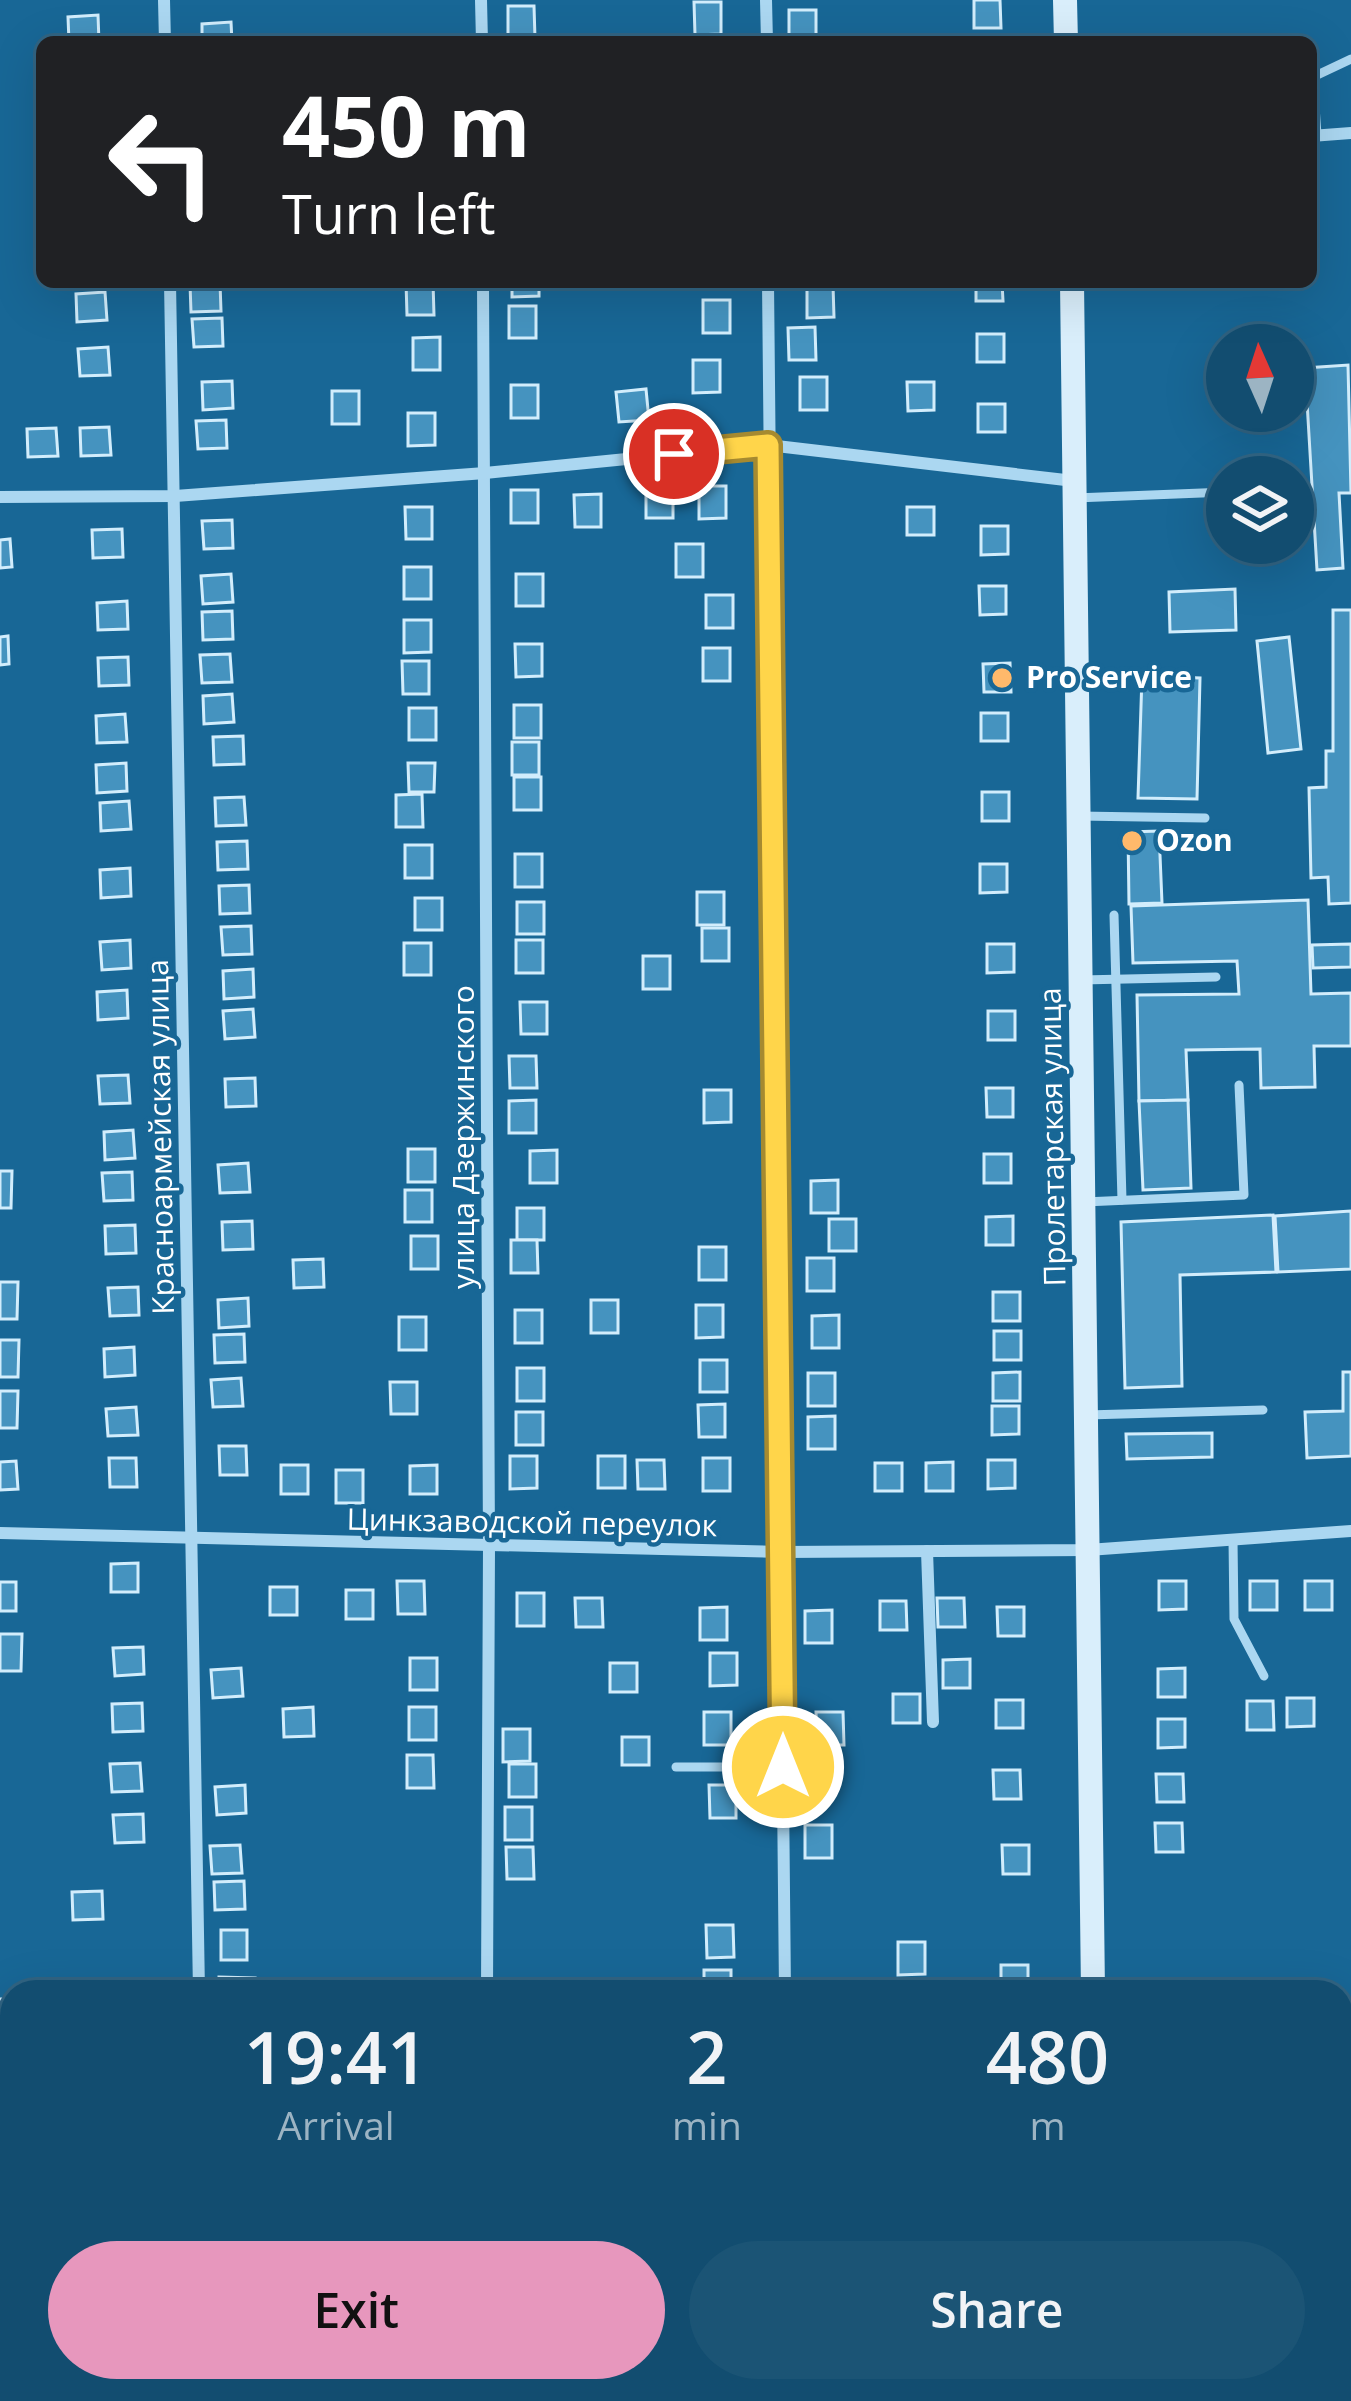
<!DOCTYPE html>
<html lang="en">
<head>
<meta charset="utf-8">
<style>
	:root { --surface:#124d70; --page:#1b5475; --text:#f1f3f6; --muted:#9cb4c3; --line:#316483; --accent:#e797bd }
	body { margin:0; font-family:"Open Sans",sans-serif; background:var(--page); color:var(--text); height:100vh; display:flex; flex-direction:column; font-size:45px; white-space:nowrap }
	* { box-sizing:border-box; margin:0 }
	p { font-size:39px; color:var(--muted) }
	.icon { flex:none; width:66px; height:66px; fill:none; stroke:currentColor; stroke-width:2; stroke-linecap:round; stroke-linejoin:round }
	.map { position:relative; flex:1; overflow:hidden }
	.details { position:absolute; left:0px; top:1980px; width:1353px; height:423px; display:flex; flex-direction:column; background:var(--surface); border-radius:36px 36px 0 0; box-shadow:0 12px 48px #0002,0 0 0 3px var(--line) }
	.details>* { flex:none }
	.guide { position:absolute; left:36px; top:36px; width:1281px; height:252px; border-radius:18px; box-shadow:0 12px 48px #0002,0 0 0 3px var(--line); background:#202124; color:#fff; overflow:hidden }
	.needle { width:78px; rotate:357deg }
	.fabs { position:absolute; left:1206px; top:324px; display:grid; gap:24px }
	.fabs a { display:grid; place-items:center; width:108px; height:108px; border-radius:50%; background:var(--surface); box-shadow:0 12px 48px #0002,0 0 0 3px var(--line); font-size:60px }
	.pin { position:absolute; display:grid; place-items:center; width:102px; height:102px; color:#fff; margin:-51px; border:6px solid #fff; border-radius:50%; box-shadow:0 3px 12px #0007 }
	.me { position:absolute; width:132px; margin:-66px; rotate:0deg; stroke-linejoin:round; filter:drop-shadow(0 0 9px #0008) }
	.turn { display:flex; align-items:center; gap:42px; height:252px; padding:0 48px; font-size:54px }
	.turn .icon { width:156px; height:156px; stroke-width:2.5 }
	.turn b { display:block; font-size:84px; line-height:102px }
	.eta { display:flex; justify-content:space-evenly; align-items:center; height:204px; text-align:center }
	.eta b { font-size:72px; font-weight:600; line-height:84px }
	.action { display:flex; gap:24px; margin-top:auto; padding:24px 48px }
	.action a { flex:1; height:138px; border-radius:72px; background:var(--accent); color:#111; font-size:48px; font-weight:600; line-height:138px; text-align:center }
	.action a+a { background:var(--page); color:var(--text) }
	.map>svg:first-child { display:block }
</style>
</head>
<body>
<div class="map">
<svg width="1351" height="2401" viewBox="0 0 1351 2401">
	<rect width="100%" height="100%" fill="#186796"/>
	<g fill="#4593bf" stroke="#d2edfc" stroke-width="3">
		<path d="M974,0H1000L1001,28H974Z"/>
		<path d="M694,2H721V34L695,35Z"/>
		<path d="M508,6H534L535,38L508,39Z"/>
		<rect x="789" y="10" width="27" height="32"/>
		<path d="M98,15L99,42H69L68,17Z"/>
		<path d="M231,22L232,42H202V24Z"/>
		<path d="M406,282H433L434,315H407Z"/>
		<path d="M512,282H539V296L512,297Z"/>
		<path d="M976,282H1002L1003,301H976Z"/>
		<path d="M220,283L221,311L191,312L190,284Z"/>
		<path d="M807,285H833L834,317L807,318Z"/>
		<path d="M105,292L107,320L77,322L76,294Z"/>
		<rect x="703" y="300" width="27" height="33"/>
		<rect x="509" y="306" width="27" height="32"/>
		<path d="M222,318L223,346L194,347L192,319Z"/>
		<path d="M815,327L816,360H789L788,328Z"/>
		<rect x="977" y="334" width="27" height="28"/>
		<path d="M440,337V370H413V338Z"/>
		<path d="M108,347L110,375L80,376L78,349Z"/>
		<path d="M693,360H720V392L693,393Z"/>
		<path d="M1348,365L1351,493H1339L1343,568L1317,570L1305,368Z"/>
		<rect x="800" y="377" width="27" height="33"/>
		<path d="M232,381L233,408L203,410L202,382Z"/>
		<path d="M907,382H934V410L908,411Z"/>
		<rect x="511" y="385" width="27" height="33"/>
		<path d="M646,389L649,420L619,422L616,392Z"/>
		<rect x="332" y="391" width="27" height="33"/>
		<rect x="978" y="404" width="27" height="28"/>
		<path d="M408,413H435V445L408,446Z"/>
		<path d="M226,420L227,448L198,449L196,421Z"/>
		<path d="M109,427L111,455L81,456L80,428Z"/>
		<path d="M56,428L58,456L28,457L27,429Z"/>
		<path d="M673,485V518H646V486Z"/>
		<path d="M699,486H726V518L699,519Z"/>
		<rect x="511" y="490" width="27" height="33"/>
		<path d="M601,494V527H575L574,495Z"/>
		<path d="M405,507H432V539H406Z"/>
		<rect x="907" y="507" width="27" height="28"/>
		<path d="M232,520L233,548L204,549L202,521Z"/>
		<path d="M981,526H1008V554L981,555Z"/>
		<path d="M122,529L123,557L93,558L92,530Z"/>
		<path d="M10,539L12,567L0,568V540Z"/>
		<rect x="676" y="544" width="27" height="33"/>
		<rect x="404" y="567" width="27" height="32"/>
		<path d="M231,574L233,602L203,604L201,576Z"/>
		<rect x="516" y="574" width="27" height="32"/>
		<path d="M979,586H1006V614L980,615Z"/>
		<path d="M1235,589L1236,630L1170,632L1169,592Z"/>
		<rect x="706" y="595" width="27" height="33"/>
		<path d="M127,601L128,629L98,630L97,603Z"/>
		<path d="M1333,610H1351V903L1329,904L1328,877L1311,878L1309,788L1326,787V751H1333Z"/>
		<path d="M232,611L233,639L203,640L202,612Z"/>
		<path d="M404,620H431V652L404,653Z"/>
		<path d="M8,636L9,664L0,665V637Z"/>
		<path d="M1289,637L1301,749L1268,753L1257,641Z"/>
		<path d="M515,644H542V676L516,677Z"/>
		<rect x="703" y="648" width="27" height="33"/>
		<path d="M230,654L232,682L202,683L200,655Z"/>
		<path d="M128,657L129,685L99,686L98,658Z"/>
		<path d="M402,661H429V694H403Z"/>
		<path d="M1010,663L1011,692H984L983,664Z"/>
		<path d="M1142,676L1200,678L1197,799L1138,798Z"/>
		<path d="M232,694L234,722L204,724L203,696Z"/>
		<rect x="514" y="705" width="27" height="33"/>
		<rect x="409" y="708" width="27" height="32"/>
		<rect x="981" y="713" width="27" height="28"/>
		<path d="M125,714L127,742L97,743L96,716Z"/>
		<path d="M243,736L244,764L214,765L213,737Z"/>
		<rect x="512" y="742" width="27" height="33"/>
		<path d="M126,763L127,791L97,793L96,765Z"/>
		<path d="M408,763H435L434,792H409Z"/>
		<rect x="514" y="777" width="27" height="33"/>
		<rect x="982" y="792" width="27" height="29"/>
		<path d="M422,794L423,827H396V795Z"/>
		<path d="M244,797L246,825L216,826L215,798Z"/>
		<path d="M129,801L131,829L101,831L100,803Z"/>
		<path d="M1159,831L1162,903L1129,904L1128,832Z"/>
		<path d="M247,841L248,869L218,870L217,842Z"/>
		<rect x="405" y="845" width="27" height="33"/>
		<rect x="515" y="854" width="27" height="33"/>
		<path d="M980,864H1007V892L980,893Z"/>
		<path d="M130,868L131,896L101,898L100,870Z"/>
		<path d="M249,885L250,913L220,914L219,886Z"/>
		<rect x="697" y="892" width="27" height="33"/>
		<rect x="415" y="898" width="27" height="32"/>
		<path d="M1308,900L1311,994L1351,993V1046H1314L1315,1087L1261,1088L1260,1049L1186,1050L1188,1100L1139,1101L1137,995L1239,994L1237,961L1133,963L1131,906Z"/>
		<rect x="517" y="902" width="27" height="32"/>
		<path d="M251,926L252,954L223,955L221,927Z"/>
		<rect x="702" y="928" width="27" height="33"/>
		<path d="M130,940L131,968L102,970L100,942Z"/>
		<rect x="516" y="940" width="27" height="33"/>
		<rect x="404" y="943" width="27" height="32"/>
		<path d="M987,944H1014V972L987,973Z"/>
		<path d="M1351,944V967L1313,968L1312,945Z"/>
		<rect x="643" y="956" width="27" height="33"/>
		<path d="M253,969L254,997L224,999L223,971Z"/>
		<path d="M127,990L128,1018L98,1020L97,992Z"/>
		<path d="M520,1002H547V1034H521Z"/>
		<path d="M253,1009L255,1037L225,1039L223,1011Z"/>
		<rect x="988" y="1011" width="27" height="29"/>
		<path d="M509,1056H536L537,1088H510Z"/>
		<path d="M128,1075L130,1103L100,1104L98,1076Z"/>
		<path d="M255,1078L256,1106L226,1107L225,1079Z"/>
		<path d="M986,1088H1013V1117H987Z"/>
		<path d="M704,1090H731V1122L704,1123Z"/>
		<path d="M536,1100V1133H509V1101Z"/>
		<path d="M1188,1100L1191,1188L1143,1190L1139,1101Z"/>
		<path d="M133,1130L135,1158L105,1160L104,1132Z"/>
		<rect x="408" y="1149" width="27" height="33"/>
		<path d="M557,1150V1183H530V1151Z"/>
		<rect x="984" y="1154" width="27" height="29"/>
		<path d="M248,1163L250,1192L220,1193L218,1165Z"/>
		<path d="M0,1171H12L11,1208H0Z"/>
		<path d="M132,1172L133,1200L104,1201L102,1173Z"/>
		<path d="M838,1180V1213H811V1181Z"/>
		<rect x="405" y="1190" width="27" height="32"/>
		<rect x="517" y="1208" width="27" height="32"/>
		<path d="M1351,1211V1269L1278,1272L1275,1216Z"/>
		<path d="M1273,1215L1276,1272L1180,1275L1182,1386L1125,1388L1121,1222Z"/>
		<path d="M1013,1216V1245H986V1217Z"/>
		<rect x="829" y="1219" width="27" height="32"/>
		<path d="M252,1221L253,1249L223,1250L222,1222Z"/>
		<path d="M135,1225L136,1253L106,1254L105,1226Z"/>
		<rect x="411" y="1236" width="27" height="33"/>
		<path d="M511,1240H537L538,1273H511Z"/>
		<rect x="699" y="1247" width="27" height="33"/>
		<rect x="807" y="1258" width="27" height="33"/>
		<path d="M323,1259L324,1287L294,1288L293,1260Z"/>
		<path d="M0,1282H18L17,1319H0Z"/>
		<path d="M138,1287L139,1315L110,1316L108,1288Z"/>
		<rect x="993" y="1292" width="27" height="29"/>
		<path d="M248,1298L249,1326L219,1328L218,1300Z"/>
		<rect x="591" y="1300" width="27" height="33"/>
		<path d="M696,1305H723V1337L696,1338Z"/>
		<rect x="515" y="1310" width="27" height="33"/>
		<path d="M839,1315V1348H812V1316Z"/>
		<rect x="399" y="1317" width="27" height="33"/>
		<rect x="994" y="1331" width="27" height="29"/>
		<path d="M244,1334L245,1362L215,1363L214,1335Z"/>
		<path d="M0,1340H19L18,1377H0Z"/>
		<path d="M134,1347L135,1375L105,1377L104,1349Z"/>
		<rect x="700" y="1360" width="27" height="32"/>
		<rect x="517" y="1368" width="27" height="33"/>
		<path d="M1020,1372V1401H993V1373Z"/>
		<path d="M1343,1372H1351V1456L1307,1458L1305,1412L1343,1411Z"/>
		<rect x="808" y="1373" width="27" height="33"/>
		<path d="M241,1378L243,1406L213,1407L211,1380Z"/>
		<path d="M390,1382H417V1414H391Z"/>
		<path d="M0,1391H18L17,1428H0Z"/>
		<path d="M725,1404V1437H699L698,1405Z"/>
		<path d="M992,1406H1019V1434L992,1435Z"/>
		<path d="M136,1407L138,1435L108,1436L106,1409Z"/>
		<rect x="516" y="1412" width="27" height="33"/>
		<path d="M835,1416V1449H808V1417Z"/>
		<path d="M1212,1433V1457L1127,1459L1126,1434Z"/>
		<path d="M219,1446H246L247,1475H220Z"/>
		<path d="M510,1456H537V1488L510,1489Z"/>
		<rect x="598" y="1456" width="27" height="32"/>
		<path d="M109,1458H136L137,1487H110Z"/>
		<rect x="703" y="1458" width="27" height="33"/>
		<path d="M637,1460H664L665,1489H638Z"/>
		<path d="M988,1460H1015V1488L988,1489Z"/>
		<path d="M16,1461L18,1489L0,1490V1462Z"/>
		<path d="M953,1462V1491H926V1463Z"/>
		<rect x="875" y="1463" width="27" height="28"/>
		<rect x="281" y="1465" width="27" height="29"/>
		<path d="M437,1465V1494H410V1466Z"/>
		<rect x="336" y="1470" width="27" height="33"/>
		<path d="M138,1563V1592H111V1564Z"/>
		<path d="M397,1581H424L425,1614H398Z"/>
		<path d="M1159,1581H1186V1609L1159,1610Z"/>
		<rect x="1250" y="1581" width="27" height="29"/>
		<rect x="1305" y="1581" width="27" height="29"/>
		<rect x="0" y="1582" width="16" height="29"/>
		<rect x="270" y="1587" width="27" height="28"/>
		<rect x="346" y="1590" width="27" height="29"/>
		<rect x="517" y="1593" width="27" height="33"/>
		<path d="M575,1598H602L603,1627H576Z"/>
		<path d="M937,1598H964L965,1627H938Z"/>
		<path d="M880,1601H906L907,1630H880Z"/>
		<path d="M727,1607V1640H700V1608Z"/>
		<path d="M997,1607H1024V1636H998Z"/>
		<path d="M832,1610V1643H805V1611Z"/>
		<path d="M0,1634H22L21,1671H0Z"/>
		<path d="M143,1647L144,1674L115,1676L113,1648Z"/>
		<path d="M710,1653H737V1685L710,1686Z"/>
		<rect x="410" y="1658" width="27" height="32"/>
		<path d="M970,1659V1688H943V1660Z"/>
		<rect x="610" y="1663" width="27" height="29"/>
		<path d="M241,1668L243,1696L213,1698L211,1670Z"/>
		<path d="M1185,1668V1697H1158V1669Z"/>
		<rect x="893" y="1694" width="27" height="29"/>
		<path d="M1287,1698H1314V1726L1287,1727Z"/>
		<rect x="996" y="1700" width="27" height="28"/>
		<path d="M1247,1701H1273L1274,1730H1247Z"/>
		<path d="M142,1703L143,1731L113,1732L112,1704Z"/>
		<path d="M313,1707L314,1736L284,1737L283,1709Z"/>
		<rect x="409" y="1707" width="27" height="33"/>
		<rect x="704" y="1712" width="27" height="33"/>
		<path d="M816,1712H843L844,1745H817Z"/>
		<path d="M1158,1719H1185V1747L1158,1748Z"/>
		<path d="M503,1729H530V1761L503,1762Z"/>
		<rect x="622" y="1737" width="27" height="28"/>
		<path d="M407,1755H433L434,1788H407Z"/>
		<path d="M140,1763L142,1791L112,1792L110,1764Z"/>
		<rect x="509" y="1764" width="27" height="33"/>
		<path d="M993,1770H1020L1021,1799H994Z"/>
		<path d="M1156,1774H1183L1184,1802H1157Z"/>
		<path d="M245,1785L246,1813L217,1815L215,1787Z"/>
		<path d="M709,1785H736V1818H710Z"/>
		<rect x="505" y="1807" width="27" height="33"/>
		<path d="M143,1814L144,1842L115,1843L113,1815Z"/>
		<path d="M1155,1823H1182L1183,1852H1156Z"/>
		<rect x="805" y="1825" width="27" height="33"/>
		<path d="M240,1845L242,1873L212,1874L210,1846Z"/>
		<path d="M1002,1845H1029V1874H1003Z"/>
		<path d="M506,1847H533L534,1879H507Z"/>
		<path d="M244,1881L245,1909L215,1910L214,1882Z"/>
		<path d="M102,1891L103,1919L73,1920L72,1892Z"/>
		<path d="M706,1925H733L734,1957L707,1958Z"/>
		<rect x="221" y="1930" width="26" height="30"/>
		<path d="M898,1942H925V1974L898,1975Z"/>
		<rect x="1001" y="1965" width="27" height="27"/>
		<rect x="704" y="1970" width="27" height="22"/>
		<path d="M219,1977L255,1978L254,1992H219Z"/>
		<rect x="0" y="1999" width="12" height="28"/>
		<rect x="0" y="2194" width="12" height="118"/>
		<path d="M0,2318H12V2391H36L0,2393Z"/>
		<path d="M215,2391H245V2399L215,2400Z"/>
		<rect x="808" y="2391" width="27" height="10"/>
		<path d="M911,2391H937L938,2401H911Z"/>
	</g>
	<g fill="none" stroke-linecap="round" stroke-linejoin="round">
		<g stroke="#abd7f1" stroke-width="9">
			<path d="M1317,135L1313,77L1351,59"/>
			<path d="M1293,490H1301"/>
			<path d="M1075,498L1227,492"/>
			<path d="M1079,816L1205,818"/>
			<path d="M1114,915L1122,1200"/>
			<path d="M1081,980L1216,977"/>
			<path d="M1084,1202L1244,1195L1239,1085"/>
			<path d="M1087,1415L1263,1410"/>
			<path d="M1233,1540L1234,1619L1264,1676"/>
			<path d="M676,1767H783"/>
			<path d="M751,2401L781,2399"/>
		</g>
		<g stroke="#abd7f1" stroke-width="12">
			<path d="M164,0L165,42"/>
			<path d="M481,0L482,42"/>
			<path d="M766,0L767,42"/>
			<path d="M1311,136L1351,133"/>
			<path d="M170,282L199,1992"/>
			<path d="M483,282L489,1546L487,1992"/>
			<path d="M768,282L785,1992"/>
			<path d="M0,497L175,496L485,473L768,445L1074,481"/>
			<path d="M0,1533L782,1552L1088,1550L1351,1531"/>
			<path d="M927,1551L933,1722"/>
			<path d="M1341,2115H1351"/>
			<path d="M0,2148H12"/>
			<path d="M1285,2391V2401"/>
			<path d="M198,2401V2391"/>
			<path d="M463,2401V2391"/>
			<path d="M781,2401V2391"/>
			<path d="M951,2401V2391"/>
		</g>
		<g stroke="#d9eefb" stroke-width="24">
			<path d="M1065,0L1066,42"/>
			<path d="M1072,282L1093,1992"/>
			<path d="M1097,2391V2401"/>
		</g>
	</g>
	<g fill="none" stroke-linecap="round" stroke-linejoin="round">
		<g stroke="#a68a30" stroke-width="30">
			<path id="route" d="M674,454L768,445L783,1767"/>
		</g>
		<use href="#route" stroke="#ffd54a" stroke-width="21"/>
	</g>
	<g fill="#ffb96b" stroke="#186796" stroke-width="4.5">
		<circle cx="1002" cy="678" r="12"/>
		<circle cx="1132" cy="841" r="12"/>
	</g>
	<g text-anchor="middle" stroke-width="9" stroke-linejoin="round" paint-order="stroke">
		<g font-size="30" font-weight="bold" fill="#fff" stroke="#186796" text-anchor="start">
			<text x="1026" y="688">Pro Service</text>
			<text x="1156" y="851">Ozon</text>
		</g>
		<g font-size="30" fill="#fff" stroke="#186796">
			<text transform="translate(161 1137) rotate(-91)" y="10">Красноармейская улица</text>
			<text transform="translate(464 1137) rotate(-90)" y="10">улица Дзержинского</text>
			<text transform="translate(1053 1137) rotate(-91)" y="10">Пролетарская улица</text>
			<text transform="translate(532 1523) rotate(1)" y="10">Цинкзаводской переулок</text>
		</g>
	</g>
</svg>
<div class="fabs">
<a><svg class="needle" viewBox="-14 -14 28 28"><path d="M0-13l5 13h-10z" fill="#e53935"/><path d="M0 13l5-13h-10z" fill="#9cb4c3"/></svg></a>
<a><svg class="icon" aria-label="layers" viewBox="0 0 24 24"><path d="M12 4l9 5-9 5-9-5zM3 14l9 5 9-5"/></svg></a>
</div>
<div class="pin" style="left:674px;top:454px;background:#d93025"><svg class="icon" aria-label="arrive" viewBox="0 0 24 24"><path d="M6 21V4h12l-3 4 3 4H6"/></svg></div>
<svg class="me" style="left:783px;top:1767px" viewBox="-20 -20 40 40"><circle r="17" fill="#ffd54a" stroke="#fff" stroke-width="3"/><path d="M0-11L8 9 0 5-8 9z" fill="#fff"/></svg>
<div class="guide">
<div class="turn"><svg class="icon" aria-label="left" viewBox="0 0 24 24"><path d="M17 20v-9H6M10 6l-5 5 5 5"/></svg><div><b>450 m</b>Turn left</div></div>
</div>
<section class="details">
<div class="eta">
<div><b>19:41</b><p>Arrival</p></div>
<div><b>2</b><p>min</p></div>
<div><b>480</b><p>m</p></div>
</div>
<div class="action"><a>Exit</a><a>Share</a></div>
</section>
</div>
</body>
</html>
